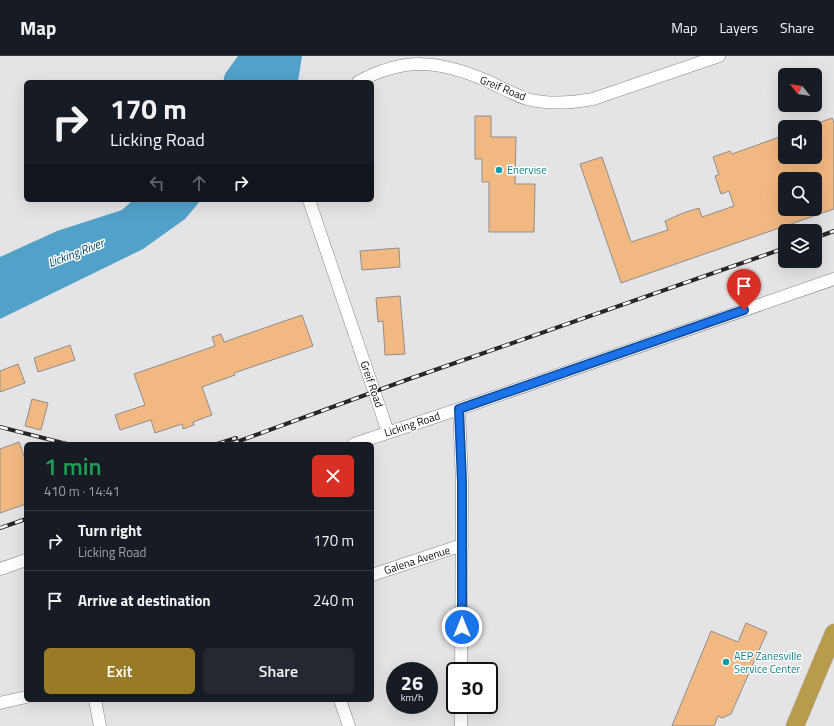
<!DOCTYPE html>
<html lang="en">
<head>
<meta charset="utf-8">
<style>
	:root { --surface:#171b24; --page:#242831; --text:#f1f3f6; --muted:#9ea1a6; --line:#363941; --accent:#987b24 }
	body { margin:0; font-family:"Titillium Web",sans-serif; background:var(--page); color:var(--text); height:100vh; display:flex; flex-direction:column; font-size:15px; white-space:nowrap }
	* { box-sizing:border-box; margin:0 }
	p { font-size:13px; color:var(--muted) }
	.icon { flex:none; width:22px; height:22px; fill:none; stroke:currentColor; stroke-width:2; stroke-linecap:round; stroke-linejoin:round }
	.map { position:relative; flex:1; overflow:hidden }
	.side { position:absolute; left:24px; top:386px; width:350px; height:260px; display:flex; flex-direction:column; background:var(--surface); border-radius:6px; box-shadow:0 4px 16px #0002 }
	.side>* { flex:none }
	.guide { position:absolute; left:24px; top:24px; width:350px; height:122px; border-radius:6px; box-shadow:0 4px 16px #0002; background:#171b24; color:var(--text); overflow:hidden }
	.needle { width:26px; rotate:300deg }
	.controls { position:absolute; left:778px; top:12px; display:grid; gap:8px }
	.controls a { display:grid; place-items:center; width:44px; height:44px; border-radius:6px; background:var(--surface); box-shadow:0 4px 16px #0002; font-size:20px }
	.speed { position:absolute; left:386px; top:606px; display:flex; gap:8px; font-size:20px; font-weight:700; text-align:center }
	.speed>* { display:grid; place-content:center; width:52px; height:52px; border-radius:50%; background:var(--surface); box-shadow:0 4px 16px #0002; line-height:1 }
	.speed small { font-size:10px; font-weight:400 }
	.speed .limit { border:2px solid #111; border-radius:6px; background:#fff; color:#111 }
	.pin { position:absolute; display:grid; place-items:center; width:34px; height:34px; color:#fff; margin:-41px -17px; border-radius:50% 50% 50% 0; rotate:-45deg; box-shadow:0 0 4px #0007 }
	.pin .icon { rotate:45deg }
	.me { position:absolute; width:44px; margin:-22px; rotate:0deg; stroke-linejoin:round; filter:drop-shadow(0 0 3px #0008) }
	.turn { display:flex; align-items:center; gap:14px; height:84px; padding:0 20px; font-size:18px }
	.turn .icon { width:52px; height:52px; stroke-width:2.5 }
	.turn b { display:block; font-size:28px; line-height:34px }
	.lanes { display:flex; align-items:center; height:38px; padding:0 20px; background:#0003; justify-content:center; gap:20px; direction:ltr }
	.lanes .off { opacity:.35 }
	.round { display:grid; place-items:center; flex:none; width:42px; height:42px; border-radius:6px; background:var(--page) }
	.head { display:flex; align-items:center; justify-content:space-between; height:68px; padding:0 20px }
	h1 { font-size:24px; font-weight:600; line-height:30px; color:#1e9e55 }
	.button { display:flex; gap:8px; margin-top:auto; padding:8px 20px }
	.button a { flex:1; height:46px; border-radius:6px; background:var(--accent); color:#fff; font-size:16px; font-weight:600; line-height:46px; text-align:center }
	.button a+a { background:var(--page); color:var(--text) }
	ul { padding:0; list-style:none }
	li { display:flex; align-items:center; gap:12px; height:60px; padding:0 20px; border-top:1px solid var(--line) }
	li div { flex:1 }
	li b { display:block; font-size:15px }
	li em { font-style:normal }
	header { display:flex; align-items:center; gap:24px; box-sizing:border-box; height:56px; padding:0 20px; background:var(--surface); border-bottom:1px solid var(--line) }
	header strong { font-size:19px }
	nav { display:flex; gap:22px; margin-inline-start:auto; font-size:14px }
	.map>svg:first-child { display:block }
</style>
</head>
<body>
<header>
<strong>Map</strong>
<nav><a>Map</a><a>Layers</a><a>Share</a></nav>
</header>
<div class="map">
<svg width="834" height="670" viewBox="0 0 834 670">
	<rect width="100%" height="100%" fill="#e4e4e6"/>
	<g fill="#52a1c9">
		<path d="M238,0H302L298,26H223L225,18Z"/>
		<path d="M133,144H201L185,163L143,193L0,263V201L57,175L122,154Z"/>
	</g>
	<g fill="#f2b881" stroke="#8f8d8c" fill-rule="evenodd">
		<path d="M475,60H491V81H516L515,128H535L534,176H489V126H482V103H475Z"/>
		<path d="M832,62L834,67V153L621,227L580,108L602,101L631,186L668,174L665,165L683,157L699,152L702,161L734,150L729,135L721,138L715,120L719,119L713,101L730,95L732,98L785,79V101H815V68ZM785,123H815V153H785Z"/>
		<path d="M399,192L400,211L362,214L360,195Z"/>
		<path d="M400,240L405,298L385,299L383,265L378,266L376,242Z"/>
		<path d="M302,259L313,290L234,317L235,319L202,331L212,359L193,366L194,369L183,373L182,368L155,377L151,364L120,374L115,359L145,349L134,318L215,290L212,281L221,278L224,286Z"/>
		<path d="M70,289L75,304L38,316L34,302Z"/>
		<path d="M18,308L25,327L0,336V315Z"/>
		<path d="M32,343L48,347L41,374L25,370Z"/>
		<path d="M19,386L26,405V448L0,457V393Z"/>
		<path d="M746,567L767,576L731,658L722,662L718,660L714,670H672L711,575L738,586Z"/>
	</g>
	<g fill="none" stroke-linecap="round" stroke-linejoin="round">
		<g stroke="#848485" stroke-width="13">
			<g id="minor">
				<path d="M358,26C404,1 438,4 485,24C499,30 512,38 527,43C549,49 571,47 593,43L719,0"/>
				<path d="M309,144L388,376"/>
				<path d="M459,353L462,426L461,615"/>
				<path d="M354,388L459,353L834,223"/>
				<path d="M0,513L26,504"/>
				<path d="M372,519L462,489"/>
				<path d="M95,644L100,670"/>
				<path d="M340,644L349,670"/>
				<path d="M0,647L26,641"/>
				<path d="M461,670V649"/>
			</g>
		</g>
		<g stroke="#c0c0c0" stroke-width="19">
			<path id="highway" d="M795,670L834,577"/>
		</g>
		<use href="#minor" stroke="#fff" stroke-width="12"/>
		<use href="#highway" stroke="#b89b4d" stroke-width="18"/>
		<g stroke="#262627" stroke-width="4">
			<g id="rail">
				<path d="M815,182L834,175"/>
				<path d="M0,371L67,388"/>
				<path d="M217,388L236,382"/>
				<path d="M231,388L409,323L785,192"/>
				<path d="M0,472L26,463"/>
			</g>
		</g>
		<use href="#rail" stroke="#fff" stroke-width="2.5" stroke-dasharray="8" stroke-linecap="butt"/>
	</g>
	<g fill="none" stroke-linecap="round" stroke-linejoin="round">
		<g stroke="#114b97" stroke-width="10">
			<path id="route" d="M462,571V426L459,353L744,254"/>
		</g>
		<use href="#route" stroke="#1a73e8" stroke-width="7"/>
	</g>
	<g fill="#0f9aa8" stroke="#fff" stroke-width="1.5">
		<circle cx="499" cy="114" r="4"/>
		<circle cx="726" cy="606" r="4"/>
	</g>
	<g text-anchor="middle" stroke-width="3" stroke-linejoin="round" paint-order="stroke">
		<g font-size="11" fill="#0d0d0e" stroke="#fff">
			<text transform="translate(503 32) rotate(22)" y="4">Greif Road</text>
			<text transform="translate(372 328) rotate(71)" y="4">Greif Road</text>
			<text transform="translate(412 368) rotate(-18)" y="4">Licking Road</text>
			<text transform="translate(417 504) rotate(-18)" y="4">Galena Avenue</text>
		</g>
		<g font-size="11" fill="#0d838f" stroke="#fff" text-anchor="start">
			<text x="507" y="118">Enervise</text>
			<text x="734" y="604">AEP Zanesville<tspan x="734" dy="13">Service Center</tspan></text>
		</g>
		<g font-size="12" font-style="italic" fill="#004561" stroke="#fff">
			<text transform="translate(76 197) rotate(-21)" y="4">Licking River</text>
		</g>
	</g>
</svg>
<div class="controls">
<a><svg class="needle" viewBox="-14 -14 28 28"><path d="M0-13l5 13h-10z" fill="#e53935"/><path d="M0 13l5-13h-10z" fill="#9ea1a6"/></svg></a>
<a><svg class="icon" aria-label="sound" viewBox="0 0 24 24"><path d="M4 9h4l5-4v14l-5-4H4zM17 9q2 3 0 6"/></svg></a>
<a><svg class="icon" aria-label="search" viewBox="0 0 24 24"><circle cx="10" cy="10" r="6"/><path d="M15 15l6 6"/></svg></a>
<a><svg class="icon" aria-label="layers" viewBox="0 0 24 24"><path d="M12 4l9 5-9 5-9-5zM3 14l9 5 9-5"/></svg></a>
</div>
<div class="speed"><div>26<small>km/h</small></div><div class="limit">30</div></div>
<div class="pin" style="left:744px;top:254px;background:#d93025"><svg class="icon" aria-label="arrive" viewBox="0 0 24 24"><path d="M6 21V4h12l-3 4 3 4H6"/></svg></div>
<svg class="me" style="left:462px;top:571px" viewBox="-20 -20 40 40"><circle r="17" fill="#1a73e8" stroke="#fff" stroke-width="3"/><path d="M0-11L8 9 0 5-8 9z" fill="#fff"/></svg>
<div class="guide">
<div class="turn"><svg class="icon" aria-label="right" viewBox="0 0 24 24"><path d="M7 20v-9h11M14 6l5 5-5 5"/></svg><div><b>170 m</b>Licking Road</div></div>
<div class="lanes"><svg class="icon off" aria-label="left" viewBox="0 0 24 24"><path d="M17 20v-9H6M10 6l-5 5 5 5"/></svg><svg class="icon off" aria-label="ahead" viewBox="0 0 24 24"><path d="M12 20V5M6 11l6-6 6 6"/></svg><svg class="icon" aria-label="right" viewBox="0 0 24 24"><path d="M7 20v-9h11M14 6l5 5-5 5"/></svg></div>
</div>
<section class="side">
<div class="head"><div><h1>1 min</h1><p>410 m · 14:41</p></div><a class="round" style="background:#d93025;color:#fff"><svg class="icon" aria-label="close" viewBox="0 0 24 24"><path d="M6 6l12 12M18 6L6 18"/></svg></a></div>
<ul>
<li><svg class="icon" aria-label="right" viewBox="0 0 24 24"><path d="M7 20v-9h11M14 6l5 5-5 5"/></svg><div><b>Turn right</b><p>Licking Road</p></div><em>170 m</em></li>
<li><svg class="icon" aria-label="arrive" viewBox="0 0 24 24"><path d="M6 21V4h12l-3 4 3 4H6"/></svg><div><b>Arrive at destination</b></div><em>240 m</em></li>
</ul>
<div class="button"><a>Exit</a><a>Share</a></div>
</section>
</div>
</body>
</html>
